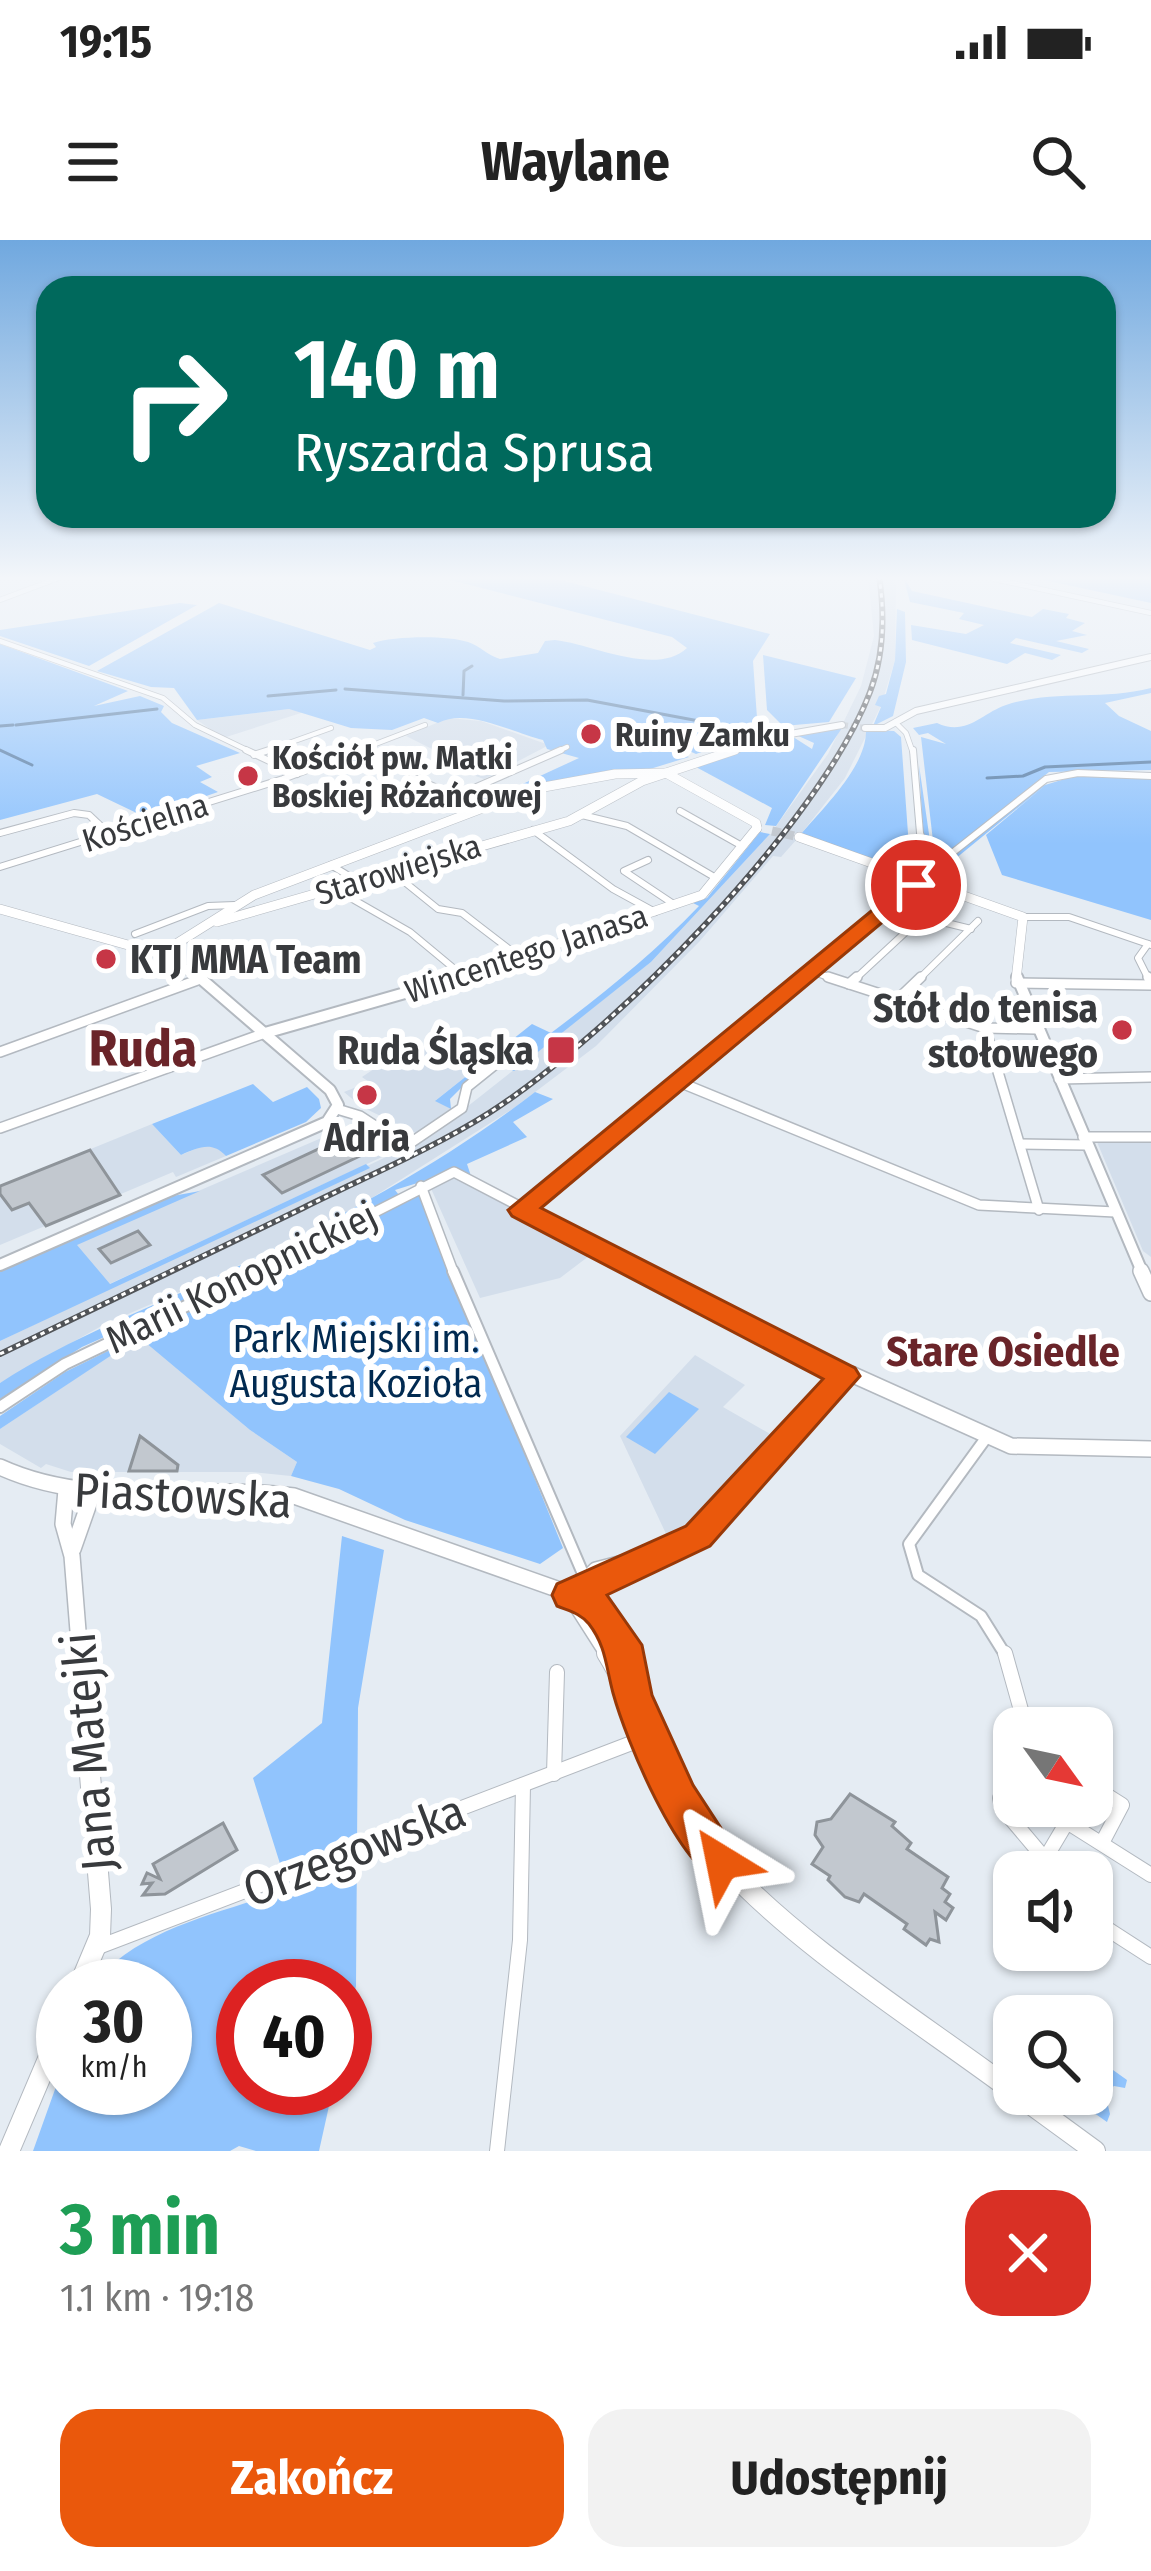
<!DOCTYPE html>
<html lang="pl">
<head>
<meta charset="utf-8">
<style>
	:root { --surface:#fff; --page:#f2f2f2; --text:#222; --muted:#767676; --accent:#ea580c }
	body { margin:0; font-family:"Fira Sans Condensed",sans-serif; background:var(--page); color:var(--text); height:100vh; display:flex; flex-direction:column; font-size:45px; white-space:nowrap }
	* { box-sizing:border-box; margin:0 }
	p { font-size:39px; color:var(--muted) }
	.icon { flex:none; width:66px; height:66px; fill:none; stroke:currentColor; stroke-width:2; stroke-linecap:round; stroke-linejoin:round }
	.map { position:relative; height:1911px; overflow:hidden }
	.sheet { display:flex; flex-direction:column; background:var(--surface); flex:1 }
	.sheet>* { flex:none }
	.guide { position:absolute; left:36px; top:36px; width:1080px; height:252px; border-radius:36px; box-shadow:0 3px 9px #0004; background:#00695c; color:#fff; overflow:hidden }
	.needle { width:78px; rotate:123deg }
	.fabs { position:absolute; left:993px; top:1467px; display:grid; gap:24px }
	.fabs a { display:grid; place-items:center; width:120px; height:120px; border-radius:24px; background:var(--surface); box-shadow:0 3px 9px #0004; font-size:60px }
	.speed { position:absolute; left:36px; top:1719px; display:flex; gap:24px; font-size:60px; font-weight:700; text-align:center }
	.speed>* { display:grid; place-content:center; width:156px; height:156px; border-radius:50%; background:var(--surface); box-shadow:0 3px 9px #0004; line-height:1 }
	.speed small { font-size:30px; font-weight:400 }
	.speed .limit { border:18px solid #d22; background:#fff; color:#111 }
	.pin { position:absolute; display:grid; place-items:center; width:102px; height:102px; color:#fff; margin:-51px; border:6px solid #fff; border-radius:50%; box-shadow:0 3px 12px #0007 }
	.me { position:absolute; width:132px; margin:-66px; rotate:325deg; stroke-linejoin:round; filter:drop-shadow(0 0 9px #0008) }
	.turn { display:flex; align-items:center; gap:42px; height:252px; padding:0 60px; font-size:54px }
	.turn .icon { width:156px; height:156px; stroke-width:2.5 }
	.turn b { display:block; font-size:84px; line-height:102px }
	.round { display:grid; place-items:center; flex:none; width:126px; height:126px; border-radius:36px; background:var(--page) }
	.headline { display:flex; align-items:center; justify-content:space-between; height:204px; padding:0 60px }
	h1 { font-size:72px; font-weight:700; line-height:90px; color:#1e9e55 }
	.action { display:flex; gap:24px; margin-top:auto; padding:24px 60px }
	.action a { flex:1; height:138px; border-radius:36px; background:var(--accent); color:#fff; font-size:48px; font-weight:700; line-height:138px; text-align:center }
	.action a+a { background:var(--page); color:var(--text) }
	.status { display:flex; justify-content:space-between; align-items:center; height:84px; padding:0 60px; background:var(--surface); direction:ltr }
	.status svg { height:33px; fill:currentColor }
	header { display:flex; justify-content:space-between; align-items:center; height:156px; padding:0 60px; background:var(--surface); font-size:54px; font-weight:700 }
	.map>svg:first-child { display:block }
</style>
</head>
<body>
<div class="status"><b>19:15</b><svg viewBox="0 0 49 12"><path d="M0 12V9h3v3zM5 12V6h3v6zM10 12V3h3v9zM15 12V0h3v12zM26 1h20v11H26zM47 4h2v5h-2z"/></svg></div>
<header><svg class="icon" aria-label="menu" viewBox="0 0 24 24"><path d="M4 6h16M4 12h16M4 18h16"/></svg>Waylane<svg class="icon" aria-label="search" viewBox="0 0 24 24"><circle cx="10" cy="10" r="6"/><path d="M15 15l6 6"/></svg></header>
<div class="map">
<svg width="1151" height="1911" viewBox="0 0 1151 1911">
	<rect width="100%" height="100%" fill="#e5ecf3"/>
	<g fill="#d3deeb">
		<path d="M868,336H894L896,345L895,420L881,466L845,538L801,594L774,589L828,514L861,446L874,396Z"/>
		<path d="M289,469L304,472L223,498L197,480Z"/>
		<path d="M448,478L481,481L549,505L484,539L448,526L456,521L406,496Z"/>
		<path d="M770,594L797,599L781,617L773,616L699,702L596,806L514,868L359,966L223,1033L105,1084L0,1143V1101L430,896L651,722Z"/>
		<path d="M411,804L474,830L436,860L451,869L418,894L362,867L344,852L369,842L362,837Z"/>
		<path d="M152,884L181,915L205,905L218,907L226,916L176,937L173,932L0,1005V946Z"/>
		<path d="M347,887L382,917L90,1053L75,1004Z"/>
		<path d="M1151,901V1017L1143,1011L1097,902Z"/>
		<path d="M458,935L539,985L593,1013L560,1038L480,1058L429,944Z"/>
		<path d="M139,1096L250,1190L297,1222L291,1236L252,1232H71L46,1224L41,1228L0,1204V1189Z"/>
		<path d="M695,1115L745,1145L723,1167L772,1195L692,1284L668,1298L620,1196Z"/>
	</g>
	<g fill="#91c4fd">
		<path d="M435,336H545L770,394L753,421L757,478L768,491L727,494L728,499L709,500L721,505L696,514L662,499L657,502L689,517L650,529L549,542L486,561L579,518L547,509L543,500C513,493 467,467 438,483L424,478L392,490L351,488L289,469L197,480L174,448L151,447L97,431L219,363L370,410L376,407L373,403C393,396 447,395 468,402C480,406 487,415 500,419L538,413L545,401L555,400C592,404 656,437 687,408L672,397Z"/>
		<path d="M903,336L912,351L1032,377L1043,369L1069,374L1066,378L1085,383L1072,391L1087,395L1056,401L1089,409L1082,413L1016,398L1010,403L1061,415L1052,420L1025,413L1007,424L912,400L911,385L966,394L984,385L959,379L964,373L910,362Z"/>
		<path d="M1025,336H1151V363Z"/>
		<path d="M180,363L197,365L89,426L0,396V390Z"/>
		<path d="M897,369L905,372L906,422L893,476L873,486L881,467L875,465L879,456L886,454L895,420Z"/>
		<path d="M0,404L128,451L94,466L140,456L164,466L161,472L172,483L240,513L196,526L212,537L200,542L218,552L145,577L97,554L0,580Z"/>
		<path d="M763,415L856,438L829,482L783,486L767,470Z"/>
		<path d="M1151,448V453L1105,463L1119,476L1151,491V530L1049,532L949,613L945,609L943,616L931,617L924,610L919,525L930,601L942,607L933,601L921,497L946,504L928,493L919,495L913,488L937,483C966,497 982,473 1006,465C1055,449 1101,461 1151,448Z"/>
		<path d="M842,488L776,586L765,585L772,568L696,527L790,495L812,509L814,503L794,494Z"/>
		<path d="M866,490L894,491L901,497L910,621L903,630L801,594C823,568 867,526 866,490Z"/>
		<path d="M1081,534L1151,537V680L1002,635L986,595L1048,543L933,637L936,623L954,616L1032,549Z"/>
		<path d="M760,592L770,594L651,722L514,831L505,827L528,809L517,805L478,831L450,859L451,869L435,861L532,784L551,793C604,753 653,714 699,666L693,663L707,658Z"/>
		<path d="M253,844L273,862L307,847L319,859L321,868L306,882L226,916C212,901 199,907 181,915L152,884Z"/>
		<path d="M535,852L553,859L513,882L527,897L467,924L472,939L459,930L395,950L399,955L243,1035L82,1107L0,1159V1143C71,1097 148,1069 224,1033C332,982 440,926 535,852Z"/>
		<path d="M366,924L370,928L0,1101V1029L167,957L200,951L77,1005L110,1044Z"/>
		<path d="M419,953L563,1308L540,1324L405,1280L339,1249L291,1236L297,1222L250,1190L139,1097L0,1189V1176L65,1132L292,1021Z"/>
		<path d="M669,1152L699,1169L655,1214L626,1197Z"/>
		<path d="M342,1296L384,1310L358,1468L356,1746L345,1795V1746H243V1848H333L319,1911H256L239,1906L230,1911H33L63,1827V1848H165V1746H92C136,1688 223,1673 288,1649L253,1538L322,1483Z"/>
		<path d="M1092,1815L1127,1840L1125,1848L1114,1846L1105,1853L1110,1874L1107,1882L1067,1854H1092Z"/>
	</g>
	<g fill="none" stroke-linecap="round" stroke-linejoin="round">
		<g stroke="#527aa5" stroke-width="3">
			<path d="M345,449L504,461L587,460L731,487"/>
			<path d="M463,455L464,431L472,426"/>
			<path d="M268,456L336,450"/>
			<path d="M16,485L157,469"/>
			<path d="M0,486L13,485"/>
			<path d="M0,510L32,525"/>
			<path d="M987,538L1023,536L1045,527L1151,522"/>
		</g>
	</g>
	<g fill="#c2c8cf" stroke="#8e949a" stroke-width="3">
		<path d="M342,898L362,915L282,953L263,935Z"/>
		<path d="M90,910L120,955L46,986L29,963L12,970L0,954V946Z"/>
		<path d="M138,991L150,1005L111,1023L99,1009Z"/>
		<path d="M140,1196L178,1225L177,1231H129Z"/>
		<path d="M850,1554L895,1582L892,1586L911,1603L907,1609L948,1637L942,1648L950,1654L945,1662L953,1668L946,1680L935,1672L939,1702L930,1699L926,1705L904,1689L907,1684L864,1654L859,1662L845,1657L828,1640L830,1636L812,1624L823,1607L815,1595L817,1582L831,1579Z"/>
		<path d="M223,1583L237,1610L165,1654L143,1655L152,1643L142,1644L147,1633L160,1639L153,1624Z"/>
	</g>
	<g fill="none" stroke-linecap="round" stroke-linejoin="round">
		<path stroke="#c2c8cf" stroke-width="6" stroke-dasharray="6 3" stroke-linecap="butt" d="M842,485L865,488"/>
		<path stroke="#c2c8cf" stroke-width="9" stroke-dasharray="9 4.5" stroke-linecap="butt" d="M772,591L799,597"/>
		<g stroke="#b3b9c0" stroke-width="6">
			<g id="street-far4">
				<path d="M994,339L1151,373"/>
				<path d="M0,360L64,336"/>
				<path d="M0,401L163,458L195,485L253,513"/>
				<path d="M895,482L906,493L913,513"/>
				<path d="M261,513L331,488"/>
				<path d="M352,513L425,485"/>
				<path d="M554,513L567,507"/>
			</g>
		</g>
		<g stroke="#b3b9c0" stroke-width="8">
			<g id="street-far3">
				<path d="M246,510L297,534"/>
				<path d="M254,515L269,510"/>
				<path d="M412,537L478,566"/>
				<path d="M465,559L472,556V549L561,510"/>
				<path d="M680,571L742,606"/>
				<path d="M582,575L627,586L716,638"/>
				<path d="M533,590L613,649L655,672"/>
				<path d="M0,593L74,573L89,575L109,594"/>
				<path d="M648,620L624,631L675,665"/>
				<path d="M927,620L947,617L1046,539L1078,533L1151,536"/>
				<path d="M331,625L357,641"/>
				<path d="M0,627L283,539L360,510"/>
				<path d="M391,631L438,669L462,673L522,719"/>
				<path d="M335,649L410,692L463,736"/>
				<path d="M1023,677H1069L1151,705"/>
				<path d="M135,694L208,666L235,665"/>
				<path d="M1148,704L1138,718L1149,740"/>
				<path d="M811,731L837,740"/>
				<path d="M199,740L203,738"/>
				<path d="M801,740L933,630L920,593L913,510"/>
				<path d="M854,740L922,677L971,689"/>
				<path d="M918,740L978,681"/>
			</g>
		</g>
		<g stroke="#b3b9c0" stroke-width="12">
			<g id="street-far2">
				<path d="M828,737L985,788L1036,789"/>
				<path d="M1148,737L1151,743"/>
				<path d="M1016,743L1151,745"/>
				<path d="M849,744L857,737"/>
				<path d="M897,760L921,737"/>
				<path d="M985,788L1039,970"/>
				<path d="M0,812L203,738"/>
				<path d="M1059,839L1151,837"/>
				<path d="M679,842L979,965L1115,972"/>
				<path d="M337,869L360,876L406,906L462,868L467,847L518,806"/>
				<path d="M0,888L265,793"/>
				<path d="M1083,897H1151"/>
				<path d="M1020,904L1086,905"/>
				<path d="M421,946L454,1034"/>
				<path d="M522,970L804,737"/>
				<path d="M253,1034L454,932L649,1034"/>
			</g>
		</g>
		<g stroke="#b3b9c0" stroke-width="14">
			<g id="street-far1">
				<path d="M453,1031L584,1336"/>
				<path d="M643,1031L844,1136"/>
				<path d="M0,1167L65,1124L259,1031"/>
				<path d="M986,1198L909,1304L918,1335L981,1376L1006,1416"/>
			</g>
		</g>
		<g stroke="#b3b9c0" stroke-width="16">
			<g id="street">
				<path d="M1005,1413L1026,1488"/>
				<path d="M1014,1533L1000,1558L1002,1568L1045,1619"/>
				<path d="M554,1534L557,1432"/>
				<path d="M1092,1546L1122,1565L1102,1603"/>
				<path d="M1067,1582L1076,1566"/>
				<path d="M1045,1632V1619L1067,1582L1151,1635"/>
				<path d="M1092,1679L1151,1717"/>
				<path d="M101,1706L650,1496"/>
				<path d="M497,1911L520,1700L523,1545"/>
			</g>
		</g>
		<g stroke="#b3b9c0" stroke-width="8">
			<g id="secondary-far4">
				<path d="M865,488H885L916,471L1151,417"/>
				<path d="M726,513L773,497L842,485"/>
			</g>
		</g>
		<g stroke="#b3b9c0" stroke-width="10">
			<g id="secondary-far3">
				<path d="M799,597L1023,677L1016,740"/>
				<path d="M0,669L160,714L203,740"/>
				<path d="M217,682L569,581L642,541L735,510"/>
				<path d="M160,714L254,655L533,549L615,534L666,533L756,583L757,588"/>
				<path d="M451,740L702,655L757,588"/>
			</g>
		</g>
		<g stroke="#b3b9c0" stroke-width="14">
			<g id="secondary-far2">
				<path d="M1017,737L1143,1034"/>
				<path d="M265,793L461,737"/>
				<path d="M0,1025L327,882L338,865L330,850L199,737"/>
			</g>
		</g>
		<g stroke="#b3b9c0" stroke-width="18">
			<g id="secondary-far1">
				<path d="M1141,1031L1151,1053"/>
				<path d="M0,1227C94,1270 194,1243 294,1256L588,1360L623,1405L625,1416"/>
				<path d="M66,1250L63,1284L72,1316L80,1416"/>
				<path d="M73,1309L93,1252"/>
				<path d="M570,1355L698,1296L833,1145L851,1134L1011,1206L1151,1209"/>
				<path d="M570,1355L609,1416"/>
				<path d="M570,1355L596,1330L658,1314"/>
			</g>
		</g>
		<g stroke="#b3b9c0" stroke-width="22">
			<g id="secondary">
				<path d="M607,1413C649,1481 669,1563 723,1623C798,1706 923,1784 1014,1852"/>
				<path d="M625,1413L633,1455"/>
				<path d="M79,1746L100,1696L101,1669L80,1413"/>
				<path d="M1017,1854L1095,1911"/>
				<path d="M9,1911L63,1784"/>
			</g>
		</g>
		<use href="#street-far4" stroke="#fff" stroke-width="4.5"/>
		<use href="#street-far3" stroke="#fff" stroke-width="6"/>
		<use href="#street-far2" stroke="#fff" stroke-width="9"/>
		<use href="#street-far1" stroke="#fff" stroke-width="10"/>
		<use href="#street" stroke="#fff" stroke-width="14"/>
		<use href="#secondary-far4" stroke="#fff" stroke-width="6"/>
		<use href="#secondary-far3" stroke="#fff" stroke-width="9"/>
		<use href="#secondary-far2" stroke="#fff" stroke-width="10"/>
		<use href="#secondary-far1" stroke="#fff" stroke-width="15"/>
		<use href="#secondary" stroke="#fff" stroke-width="20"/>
		<g stroke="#515458" stroke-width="6">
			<path id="rail" d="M0,1114C101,1065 202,1016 303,968C365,937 430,910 489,873C610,796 819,586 870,452C884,415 885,375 879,336"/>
		</g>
		<use href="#rail" stroke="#fff" stroke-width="3" stroke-dasharray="4.5" stroke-linecap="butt"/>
	</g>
	<linearGradient id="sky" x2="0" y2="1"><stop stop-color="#70a8df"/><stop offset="0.56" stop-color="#f3f6fa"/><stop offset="1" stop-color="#f3f6fa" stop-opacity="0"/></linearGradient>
	<rect width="1151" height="604" fill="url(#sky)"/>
	<path fill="#ea580c" stroke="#983908" stroke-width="3" d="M909,640L927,645L541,968L855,1128L860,1136L710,1306L607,1355L642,1405L652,1455L693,1545L743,1622L737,1637L722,1643C677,1625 626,1500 613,1453C606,1427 606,1406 589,1384C580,1373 569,1371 557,1366L552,1355L557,1344L686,1286L823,1139L512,976L508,970Z"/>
	<g fill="#c63646" stroke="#fff" stroke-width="4.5">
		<circle cx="591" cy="494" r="12"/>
		<circle cx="248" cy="536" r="12"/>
		<circle cx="106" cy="719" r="12"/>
		<circle cx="1122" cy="790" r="12"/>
		<rect x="546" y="795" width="30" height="30" rx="6"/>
		<circle cx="367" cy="855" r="12"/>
	</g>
	<g text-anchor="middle" stroke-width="12" stroke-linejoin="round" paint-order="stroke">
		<g font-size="33" font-weight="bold" fill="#383a3d" stroke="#fff" text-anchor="start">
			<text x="615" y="506">Ruiny Zamku</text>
			<text x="272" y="529">Kościół pw. Matki<tspan x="272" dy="38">Boskiej Różańcowej</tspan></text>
		</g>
		<g font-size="33" fill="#383a3d" stroke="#fff">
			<text transform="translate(145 582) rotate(-17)" y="12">Kościelna</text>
			<text transform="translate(398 629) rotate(-17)" y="12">Starowiejska</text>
			<text transform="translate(526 713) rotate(-18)" y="12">Wincentego Janasa</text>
		</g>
		<g font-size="39" font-weight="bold" fill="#383a3d" stroke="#fff" text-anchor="end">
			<text x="130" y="733" text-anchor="start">KTJ MMA Team</text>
			<text x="1098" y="782">Stół do tenisa<tspan x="1098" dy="45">stołowego</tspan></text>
			<text x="534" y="824">Ruda Śląska</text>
			<text x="367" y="911" text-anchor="middle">Adria</text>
		</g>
		<g font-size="39" fill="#383a3d" stroke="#fff">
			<text transform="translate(241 1037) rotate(-26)" y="14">Marii Konopnickiej</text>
		</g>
		<g font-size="39" fill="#012a51" stroke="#fff">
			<text x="356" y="1112">Park Miejski im.<tspan x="356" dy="45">Augusta Kozioła</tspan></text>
		</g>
		<g font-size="42" font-weight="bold" fill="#6a2429" stroke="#fff">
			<text x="1003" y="1126">Stare Osiedle</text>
		</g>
		<g font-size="48" fill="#383a3d" stroke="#fff">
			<text transform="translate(183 1255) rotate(3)" y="17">Piastowska</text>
			<text transform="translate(88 1512) rotate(-95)" y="17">Jana Matejki</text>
			<text transform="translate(354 1610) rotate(-21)" y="17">Orzegowska</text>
		</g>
		<g font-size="51" font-weight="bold" fill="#6a2429" stroke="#fff">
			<text x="143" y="826">Ruda</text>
		</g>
	</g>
</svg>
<div class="fabs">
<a><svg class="needle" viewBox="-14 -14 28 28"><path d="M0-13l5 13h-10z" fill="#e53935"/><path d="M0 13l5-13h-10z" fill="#767676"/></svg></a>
<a><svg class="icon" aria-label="sound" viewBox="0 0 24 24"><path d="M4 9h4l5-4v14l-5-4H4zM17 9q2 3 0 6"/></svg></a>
<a><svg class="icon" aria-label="search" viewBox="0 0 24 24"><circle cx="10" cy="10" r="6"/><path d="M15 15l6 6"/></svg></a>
</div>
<div class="speed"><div>30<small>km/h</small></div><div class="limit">40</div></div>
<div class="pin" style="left:916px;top:645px;background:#d93025"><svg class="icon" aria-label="arrive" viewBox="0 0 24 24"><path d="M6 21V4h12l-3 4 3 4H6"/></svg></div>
<svg class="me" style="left:722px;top:1622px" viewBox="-20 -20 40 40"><path d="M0-17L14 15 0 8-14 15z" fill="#ea580c" stroke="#fff" stroke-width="4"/></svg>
<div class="guide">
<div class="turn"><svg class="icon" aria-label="right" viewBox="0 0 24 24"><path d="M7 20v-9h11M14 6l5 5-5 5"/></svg><div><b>140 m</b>Ryszarda Sprusa</div></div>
</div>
</div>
<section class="sheet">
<div class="headline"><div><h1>3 min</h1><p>1.1 km · 19:18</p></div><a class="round" style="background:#d93025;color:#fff"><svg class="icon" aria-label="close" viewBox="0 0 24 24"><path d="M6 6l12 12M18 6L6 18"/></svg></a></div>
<div class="action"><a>Zakończ</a><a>Udostępnij</a></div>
</section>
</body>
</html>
